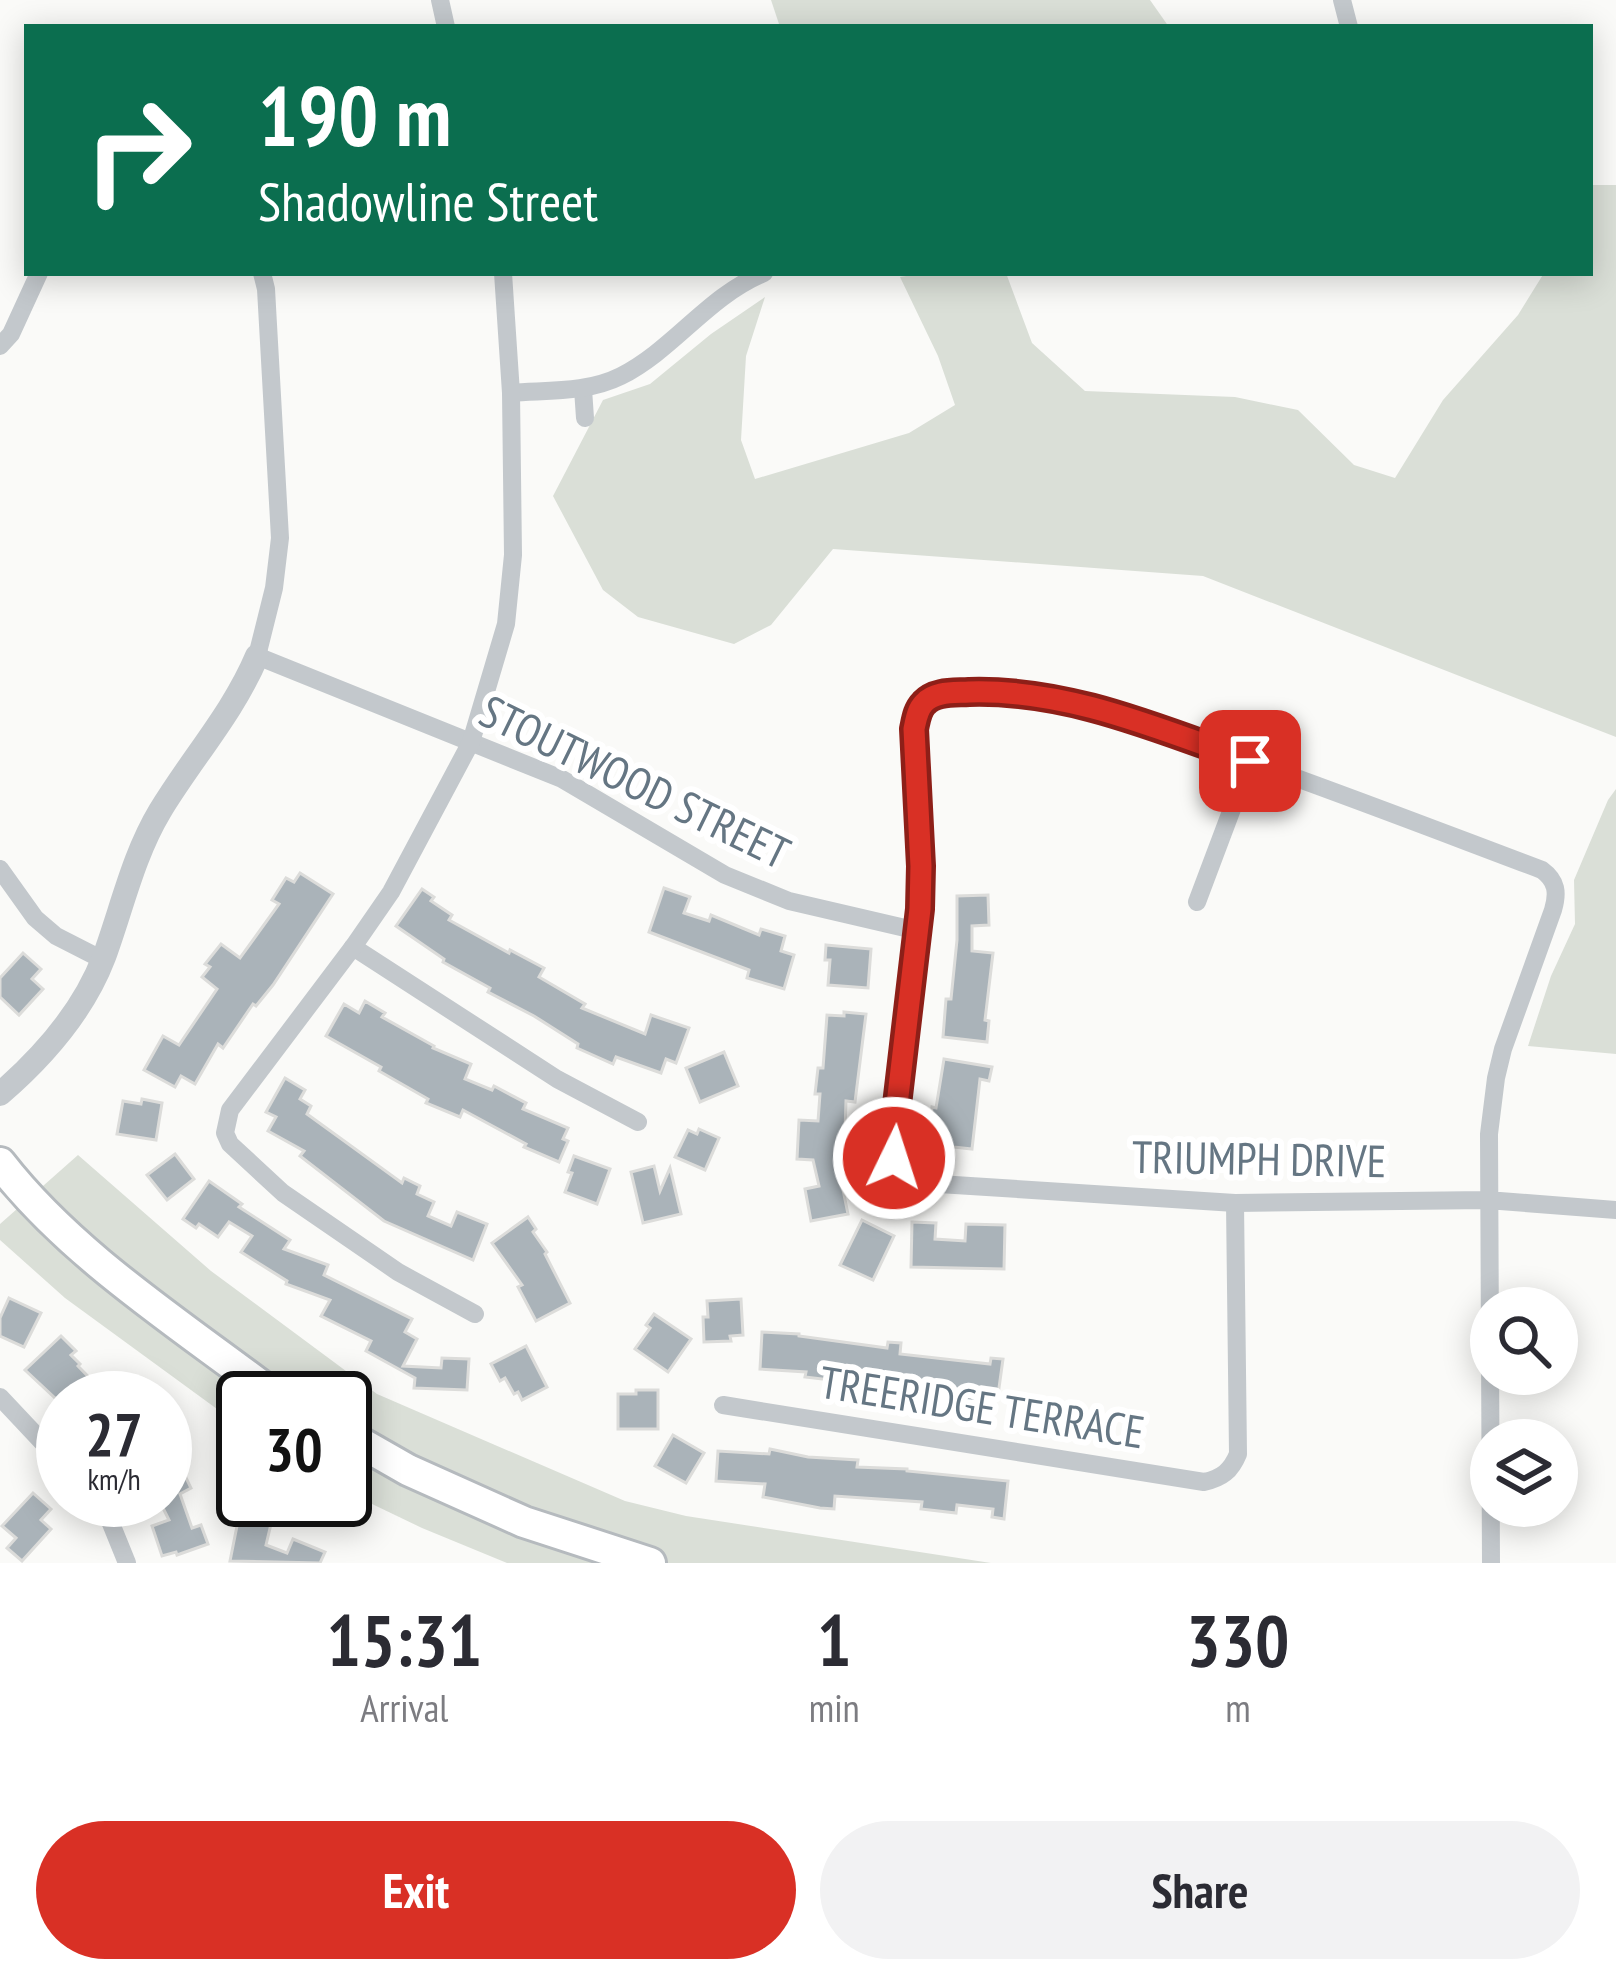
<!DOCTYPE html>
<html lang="en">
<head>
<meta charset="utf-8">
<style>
	:root { --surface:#fff; --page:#f2f2f3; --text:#2b2b33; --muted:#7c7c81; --accent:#d93025 }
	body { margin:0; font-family:"PT Sans Narrow",sans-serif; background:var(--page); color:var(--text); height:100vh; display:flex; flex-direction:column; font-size:45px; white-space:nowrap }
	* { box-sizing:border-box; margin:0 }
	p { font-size:39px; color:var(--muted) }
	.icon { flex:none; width:66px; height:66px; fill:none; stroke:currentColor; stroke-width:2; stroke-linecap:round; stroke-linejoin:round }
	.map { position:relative; height:1563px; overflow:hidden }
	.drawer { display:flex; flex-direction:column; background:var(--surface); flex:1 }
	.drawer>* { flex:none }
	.banner { position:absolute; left:24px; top:24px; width:1569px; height:252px; border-radius:0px; box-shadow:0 6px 30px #0003; background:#0b6e4f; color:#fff; overflow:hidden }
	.buttons { position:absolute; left:1470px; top:1287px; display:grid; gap:24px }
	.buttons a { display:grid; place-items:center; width:108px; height:108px; border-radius:50%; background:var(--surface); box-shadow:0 6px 30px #0003; font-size:60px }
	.speed { position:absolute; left:36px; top:1371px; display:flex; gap:24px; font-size:60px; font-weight:700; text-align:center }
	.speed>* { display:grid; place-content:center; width:156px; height:156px; border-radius:50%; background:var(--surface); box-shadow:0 6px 30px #0003; line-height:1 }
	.speed small { font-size:30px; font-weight:400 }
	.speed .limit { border:6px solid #111; border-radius:18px; background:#fff; color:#111 }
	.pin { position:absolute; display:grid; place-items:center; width:102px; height:102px; color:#fff; margin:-51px; border-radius:24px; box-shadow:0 6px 18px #0006 }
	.me { position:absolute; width:132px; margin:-66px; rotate:4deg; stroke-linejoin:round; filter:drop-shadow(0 0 9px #0008) }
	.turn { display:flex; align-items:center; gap:42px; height:252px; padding:0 36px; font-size:54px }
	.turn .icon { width:156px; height:156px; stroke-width:2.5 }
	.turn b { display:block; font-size:84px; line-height:102px }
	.eta { display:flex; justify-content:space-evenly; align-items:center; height:204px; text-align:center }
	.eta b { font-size:72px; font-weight:800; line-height:84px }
	.button { display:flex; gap:24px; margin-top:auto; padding:24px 36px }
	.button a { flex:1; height:138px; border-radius:72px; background:var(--accent); color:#fff; font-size:48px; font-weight:800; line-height:138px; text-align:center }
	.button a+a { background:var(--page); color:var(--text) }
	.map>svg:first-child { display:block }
</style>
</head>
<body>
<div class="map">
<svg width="1616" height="1563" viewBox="0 0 1616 1563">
	<rect width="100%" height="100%" fill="#fafaf8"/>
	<g fill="#dadfd7">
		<path d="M771,0H1150L1169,27H780Z"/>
		<path d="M1590,185H1616V737L1203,576L833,549L771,625L734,644L638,617L603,590L553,496L603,400L650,384L711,334L765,297L746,356L741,440L755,479L909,433L955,405L938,356L900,277L925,273H1006L1032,343L1085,391L1235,397L1298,410L1354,465L1395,478L1443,400L1518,315L1544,273H1590Z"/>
		<path d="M1616,789V1054L1528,1046L1551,976L1575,924L1574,880L1608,800Z"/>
		<path d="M78,1155L211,1271L377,1394L625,1501L686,1516L991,1563H507L422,1528L345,1491V1398H243V1428L65,1298L0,1240V1224Z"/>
	</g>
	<g fill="#aab3b9" stroke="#dcdcda" stroke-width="3">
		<path d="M300,873L333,894L273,985L256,1006L253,1004L223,1048L218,1044L195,1084L181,1076L175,1087L144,1070L163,1036L179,1045L217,989L202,977L210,967L205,964L221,944L240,958L279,904L272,900L286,878L294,882Z"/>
		<path d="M664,888L690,897L684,913L709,921L711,915L759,935L761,929L785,936L781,951L794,955L784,989L747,978L749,970L649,932Z"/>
		<path d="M422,889L434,897L431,901L452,915L449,920L509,953L510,950L544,968L539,977L585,1004L582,1008L645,1034L651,1015L689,1028L676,1063L666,1059L661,1073L616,1057L613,1064L577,1048L578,1044L534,1016L488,992L490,988L443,962L444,959L396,926Z"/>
		<path d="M988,895L989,925L972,926V951L993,953L985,1020L989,1021L987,1042L943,1037L946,999H951L957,940V896Z"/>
		<path d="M826,945L871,949L868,988L828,985L830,960H825Z"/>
		<path d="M23,953L41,969L32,979L43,989L19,1015L0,997V978Z"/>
		<path d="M365,1001L385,1013L382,1017L434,1046L433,1048L471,1064L465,1079L492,1090L494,1086L526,1103L523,1109L568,1128L563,1139L568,1141L559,1162L524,1147L526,1144L463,1110L460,1117L426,1103L428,1099L379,1071L381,1067L326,1036L344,1004L359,1013Z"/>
		<path d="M844,1012L866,1014L855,1102L846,1101L844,1161H837L848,1214L811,1221L805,1189L819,1186L813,1160L797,1159L799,1120L818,1121L820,1094H815L818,1068H823L827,1015L844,1016Z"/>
		<path d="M724,1052L738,1086L700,1102L686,1068Z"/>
		<path d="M944,1059L992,1067L989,1081L980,1079L972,1149L944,1146L945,1130L930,1129L932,1107L936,1108Z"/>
		<path d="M285,1078L305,1090L300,1099L311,1106L307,1114L402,1183L404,1178L420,1186L417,1194L434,1202L428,1216L451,1226L457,1212L487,1224L473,1260L384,1221L300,1156L304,1151L268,1131L276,1117L266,1112Z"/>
		<path d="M142,1099L162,1103L156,1140L117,1134L123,1101L141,1104Z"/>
		<path d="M699,1129L719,1138L705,1170L675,1157L688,1130L697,1134Z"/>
		<path d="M175,1154L194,1179L167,1200L147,1175Z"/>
		<path d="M574,1156L610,1169L597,1204L565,1192L572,1173L568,1172Z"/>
		<path d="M654,1166L660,1191L670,1168L681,1214L643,1223L631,1172Z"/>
		<path d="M209,1181L242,1204L239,1207L290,1240L284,1249L328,1265L324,1275L412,1319L405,1332L417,1339L403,1366L441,1368L442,1358L469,1359L467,1390L414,1388L415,1378L366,1351L371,1341L321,1316L330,1300L286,1284L287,1281L241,1252L252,1236L229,1222L218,1237L199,1224L196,1228L183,1219Z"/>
		<path d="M528,1217L536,1229L533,1232L547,1252L545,1254L570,1303L536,1321L518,1287L522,1285L492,1243Z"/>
		<path d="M862,1220L894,1236L873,1280L840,1265Z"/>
		<path d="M912,1222L936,1223L935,1239L965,1241L966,1224L1005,1225L1004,1269L911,1267Z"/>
		<path d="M9,1298L41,1313L24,1347L0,1336V1318Z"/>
		<path d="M741,1299L743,1335L730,1336L731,1341L704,1342L703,1317H708L707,1301Z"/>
		<path d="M654,1314L691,1339L668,1372L635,1349L650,1328L646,1325Z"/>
		<path d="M762,1332L799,1334V1336L887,1348L888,1342L901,1343L900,1354L990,1364L991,1358L1003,1359L998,1395L982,1393L980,1406L958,1403V1399L907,1394V1389L805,1377L806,1372L760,1369Z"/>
		<path d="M61,1336L76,1351L71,1355L80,1364L78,1366L109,1398H55L25,1370Z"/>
		<path d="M526,1346L547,1387L522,1400L518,1392L514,1394L505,1378L500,1381L491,1364Z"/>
		<path d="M636,1390H658V1429H618V1394H636Z"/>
		<path d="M673,1435L704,1453L686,1483L655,1466Z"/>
		<path d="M770,1449L808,1457L858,1460L857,1467L907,1469V1471L1008,1481L1004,1519L992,1517L993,1509L957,1505L956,1513L921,1509L922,1502L835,1496L834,1509L820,1508L763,1497L765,1484L716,1481L718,1451L769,1454Z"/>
		<path d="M174,1453L191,1488L180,1494L192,1528L201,1525L208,1544L177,1555L176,1552L162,1556L152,1526L169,1520L159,1500H165V1458Z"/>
		<path d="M33,1493L51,1509L41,1520L51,1529L22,1561L7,1548L16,1538L2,1526Z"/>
		<path d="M240,1511L263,1516L262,1522L271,1524L266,1545L287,1553L293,1539L325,1552L320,1563L230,1561Z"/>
	</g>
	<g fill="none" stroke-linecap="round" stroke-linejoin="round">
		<g stroke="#b5babe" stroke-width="36">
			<g id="primary">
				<path d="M0,1163C69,1252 172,1319 261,1386L282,1398"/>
				<path d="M345,1434L408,1470L524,1522L650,1563"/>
			</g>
		</g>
		<g stroke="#c3c8cc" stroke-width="18">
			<path d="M440,0L446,27"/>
			<path d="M1342,0L1349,27"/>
			<path d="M262,273L266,289L280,538L274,588L257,656L562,779L725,875L789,901L918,931"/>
			<path d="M0,346L11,334L39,273"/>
			<path d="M583,389L585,418"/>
			<path d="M511,393C548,390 587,393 621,376C673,350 708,296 764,273"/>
			<path d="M0,869L35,918L56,936L103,960"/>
			<path d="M1197,902L1250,761"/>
			<path d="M353,947L557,1079L638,1122"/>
			<path d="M475,1314L398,1272L283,1193L230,1144L225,1133L230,1110L353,947L391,892L471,742L506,624L513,555L511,393L503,273"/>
			<path d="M0,1397L63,1464"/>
			<path d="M723,1405L1204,1482C1222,1478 1231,1471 1238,1454L1235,1203"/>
			<path d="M94,1500L110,1521L127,1563"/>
			<path d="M1491,1563L1489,1134L1496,1078L1503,1049L1553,910C1558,893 1557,881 1542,870C1433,829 1325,787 1215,749C1175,735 1135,718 1094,707C1060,698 961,681 931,698C919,705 917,716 914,729L921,866L920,909L892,1147C896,1170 903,1174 923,1183L1235,1203L1487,1200L1616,1210"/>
		</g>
		<path stroke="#c3c8cc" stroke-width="24" d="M0,1094C44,1056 83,1012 104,957C122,908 133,856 160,811C192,758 233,713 257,656"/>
		<use href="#primary" stroke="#fff" stroke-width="30"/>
	</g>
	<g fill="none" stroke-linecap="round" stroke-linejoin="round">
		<g stroke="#8d1f18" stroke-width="30">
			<path id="route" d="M894,1158L892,1147L920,909L921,866L914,729C916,720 917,710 924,703C935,691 954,693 969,692C1068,689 1159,729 1250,761"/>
		</g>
		<use href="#route" stroke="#d93025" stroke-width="21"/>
	</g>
	<g text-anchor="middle" stroke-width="12" stroke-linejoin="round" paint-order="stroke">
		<g font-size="45" fill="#657683" stroke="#fff">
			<text transform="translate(635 782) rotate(26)" y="16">STOUTWOOD STREET</text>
			<text transform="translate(1259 1159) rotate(1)" y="16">TRIUMPH DRIVE</text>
			<text transform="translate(982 1407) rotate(9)" y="16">TREERIDGE TERRACE</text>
		</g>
	</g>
</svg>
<div class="buttons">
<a><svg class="icon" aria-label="search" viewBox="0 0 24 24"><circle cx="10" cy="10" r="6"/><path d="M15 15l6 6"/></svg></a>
<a><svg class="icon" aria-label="layers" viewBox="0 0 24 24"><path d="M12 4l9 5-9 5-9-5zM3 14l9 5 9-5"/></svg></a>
</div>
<div class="speed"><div>27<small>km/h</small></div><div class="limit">30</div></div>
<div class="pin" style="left:1250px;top:761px;background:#d93025"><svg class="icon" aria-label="arrive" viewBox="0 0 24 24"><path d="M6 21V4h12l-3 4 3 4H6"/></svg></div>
<svg class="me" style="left:894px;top:1158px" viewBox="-20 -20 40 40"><circle r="17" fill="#d93025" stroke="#fff" stroke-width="3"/><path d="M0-11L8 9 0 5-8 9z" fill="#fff"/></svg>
<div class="banner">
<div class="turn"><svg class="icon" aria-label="right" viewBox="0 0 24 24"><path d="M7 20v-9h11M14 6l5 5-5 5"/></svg><div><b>190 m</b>Shadowline Street</div></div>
</div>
</div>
<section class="drawer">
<div class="eta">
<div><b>15:31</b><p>Arrival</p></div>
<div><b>1</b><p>min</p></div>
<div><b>330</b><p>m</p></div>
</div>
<div class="button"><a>Exit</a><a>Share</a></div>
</section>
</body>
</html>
